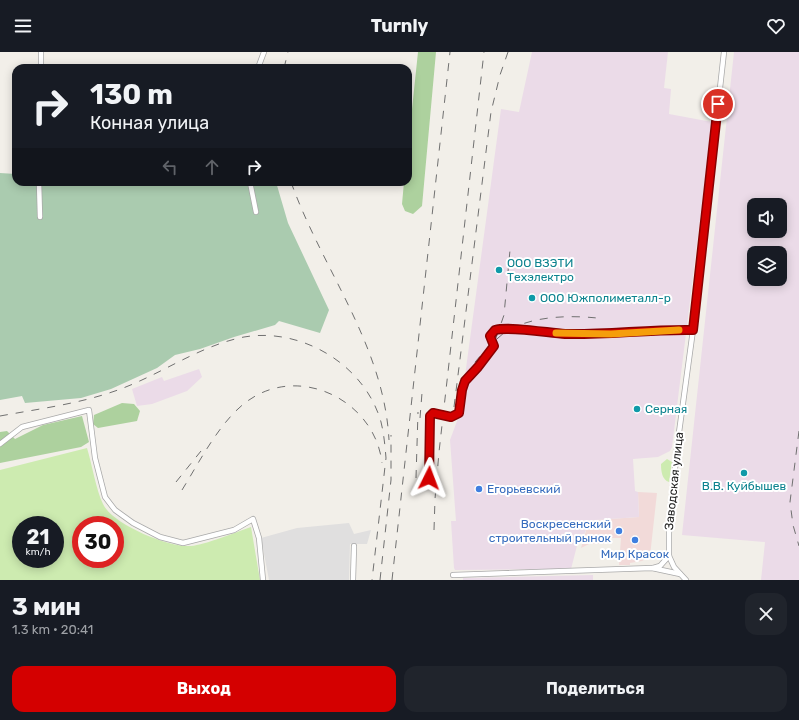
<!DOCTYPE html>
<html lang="ru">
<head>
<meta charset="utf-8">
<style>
	:root { --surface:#171b24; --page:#20242c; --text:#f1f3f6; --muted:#9ea1a6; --accent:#d40000 }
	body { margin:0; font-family:Rubik,sans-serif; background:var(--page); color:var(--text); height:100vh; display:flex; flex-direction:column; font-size:15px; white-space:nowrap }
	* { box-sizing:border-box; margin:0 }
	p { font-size:13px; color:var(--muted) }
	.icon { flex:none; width:22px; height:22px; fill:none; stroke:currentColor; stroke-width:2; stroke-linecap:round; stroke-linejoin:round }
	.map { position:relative; height:528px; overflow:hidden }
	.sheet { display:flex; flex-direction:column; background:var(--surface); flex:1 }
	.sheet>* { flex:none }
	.top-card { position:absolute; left:12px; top:12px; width:400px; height:122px; border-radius:12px; box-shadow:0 2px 10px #0003; background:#171b24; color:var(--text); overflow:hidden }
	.buttons { position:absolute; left:747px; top:146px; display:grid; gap:8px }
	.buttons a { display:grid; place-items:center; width:40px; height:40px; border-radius:8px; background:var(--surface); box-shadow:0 2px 10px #0003; font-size:20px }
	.speed { position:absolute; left:12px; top:464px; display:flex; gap:8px; font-size:20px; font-weight:700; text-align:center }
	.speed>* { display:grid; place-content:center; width:52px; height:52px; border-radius:50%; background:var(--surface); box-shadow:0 2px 10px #0003; line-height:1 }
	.speed small { font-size:10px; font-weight:400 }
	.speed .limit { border:6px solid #d22; background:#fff; color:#111 }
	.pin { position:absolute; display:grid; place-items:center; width:34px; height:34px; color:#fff; margin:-17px; border:2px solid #fff; border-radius:50%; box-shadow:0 1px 4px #0007 }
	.me { position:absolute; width:44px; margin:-22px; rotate:3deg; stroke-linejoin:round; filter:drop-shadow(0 0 3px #0008) }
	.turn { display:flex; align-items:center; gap:14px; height:84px; padding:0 12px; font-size:18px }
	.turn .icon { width:52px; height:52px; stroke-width:2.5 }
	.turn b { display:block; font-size:28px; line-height:34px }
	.lanes { display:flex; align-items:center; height:38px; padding:0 12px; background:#0003; justify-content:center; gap:20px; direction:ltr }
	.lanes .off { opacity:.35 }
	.round { display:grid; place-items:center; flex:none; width:42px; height:42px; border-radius:12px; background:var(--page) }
	.overview { display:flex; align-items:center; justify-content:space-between; height:68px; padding:0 12px }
	h1 { font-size:24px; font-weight:700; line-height:30px }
	.cta { display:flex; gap:8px; margin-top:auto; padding:8px 12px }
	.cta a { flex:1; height:46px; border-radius:12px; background:var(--accent); color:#fff; font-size:16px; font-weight:700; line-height:46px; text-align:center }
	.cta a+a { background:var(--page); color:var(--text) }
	header { display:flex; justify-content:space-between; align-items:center; height:52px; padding:0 12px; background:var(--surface); font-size:18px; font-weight:700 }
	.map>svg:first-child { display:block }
</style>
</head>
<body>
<header><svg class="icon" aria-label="menu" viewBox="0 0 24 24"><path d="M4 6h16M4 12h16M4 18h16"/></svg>Turnly<svg class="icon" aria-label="heart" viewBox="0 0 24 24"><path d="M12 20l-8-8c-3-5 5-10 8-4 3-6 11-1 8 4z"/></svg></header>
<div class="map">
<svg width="799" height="528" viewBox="0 0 799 528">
	<rect width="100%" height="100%" fill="#f2efe9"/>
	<path fill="#e0dfdf" d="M349,471L354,482L371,478L367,492H350L349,528H269L261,486L297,476Z"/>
	<path fill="#f2dad9" d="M638,440L657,441L650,504L642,509L630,511V513H619L621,486H605L604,492H589L581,496L588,472L595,468L639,465Z"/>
	<g fill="#ebdbe8" fill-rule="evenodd">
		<path d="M532,0H668L664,36L671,37L669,62L712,70L672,395L670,399L658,405L633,407L635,439L638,440L639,465L595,468L588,472L583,486H579L571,517L455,518L454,516L451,469H456L450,388L460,361L501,57L519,60Z"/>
		<path d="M734,0H799V528H761L765,490L682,483ZM754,153H780V179H754ZM754,201H780V227H754Z"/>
		<path d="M199,317L202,325L187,339L152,352L137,354L132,337L162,325L164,329Z"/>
		<path d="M593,523V528H463V526Z"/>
	</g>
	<g fill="#cdebb0" fill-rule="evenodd">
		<path d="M87,396C92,412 96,438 103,452C112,472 169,496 191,494C205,493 236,480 251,475L260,528H0V418ZM21,473H55V507H21ZM81,473H115V507H81Z"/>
		<path d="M667,407L672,410L669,430C662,428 661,419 661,412Z"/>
	</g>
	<g fill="#add19e">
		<path d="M418,0H436L422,154L413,162L405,159L402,152L404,130H408V95Z"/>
		<path d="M122,351L134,352L140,359L137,369L98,376L93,372L94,363Z"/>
		<path d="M82,364L89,390L81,395L0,411V380L7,379L15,387L43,373Z"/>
	</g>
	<path fill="#aacbaf" d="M0,121L16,122V130H276L288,171L329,258L320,281L279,269L275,273L234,285L200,297L175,303L157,316L111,337L81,346L25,351L22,344L0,348Z"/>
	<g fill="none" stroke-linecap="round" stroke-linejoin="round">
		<g stroke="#a9a9a9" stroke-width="6">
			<g id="minor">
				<path d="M41,0V16"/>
				<path d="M258,16L264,0"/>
				<path d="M39,130L40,165"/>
				<path d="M250,130L256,160"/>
				<path d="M0,392L22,375L89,358L95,406L105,445L115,458L133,471L160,485L183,491L234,478L253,467L259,486L263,528"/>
				<path d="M429,426L430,364L433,361L451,365L459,361L465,329L478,315L493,294L490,284L495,278C508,274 549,281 565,282C608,283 650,277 693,278"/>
				<path d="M653,516L660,514L669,504"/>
				<path d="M453,523L652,516L680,522"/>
				<path d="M353,528L354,494"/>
				<path d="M686,528L674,515L669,504V481L677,395L693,278L724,0"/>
			</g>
		</g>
		<use href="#minor" stroke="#fff" stroke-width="4.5"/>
		<g stroke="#707070" stroke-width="1" stroke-dasharray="8 8" stroke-linecap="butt">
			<path d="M284,16L288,0"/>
			<path d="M291,130C322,217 384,293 389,388"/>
			<path d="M496,286L504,263L510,198"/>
			<path d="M459,338C464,324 472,313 482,302C489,295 496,287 504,281C529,264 568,263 597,266"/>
			<path d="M454,355L491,60L500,23L508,0"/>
			<path d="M0,364C38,357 78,352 115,339C159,324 198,294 244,285C302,275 365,313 381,370C384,382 385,394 386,406L372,528"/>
			<path d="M420,366L422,341"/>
			<path d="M799,379L790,450L793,473L799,494"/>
			<path d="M416,426L418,360"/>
			<path d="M176,430L201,399"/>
			<path d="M182,438C200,409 221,367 249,348C301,312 375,349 382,411"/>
			<path d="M434,478L435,447L439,400L484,0"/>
			<path d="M380,528L391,428V383"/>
			<path d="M392,528L450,0"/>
		</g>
	</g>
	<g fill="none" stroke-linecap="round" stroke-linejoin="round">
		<g stroke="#8a0000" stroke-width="10">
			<path id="route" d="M429,426L430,364L433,361L451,365L459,361L462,338L465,329L478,315L494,294L490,284L495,278C509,274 549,281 565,282C608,283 650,277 693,278L718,52"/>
		</g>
		<use href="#route" stroke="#d40000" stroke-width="7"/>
		<path stroke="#f59e0b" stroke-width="7" d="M556,281L611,282L679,278"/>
	</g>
	<g fill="#0f9aa8" stroke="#fff" stroke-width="1.5">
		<circle cx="499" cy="218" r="4"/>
		<circle cx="532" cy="246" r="4"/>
		<circle cx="637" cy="357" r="4"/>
		<circle cx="744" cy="421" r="4"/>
	</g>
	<g fill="#3f7fe0" stroke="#fff" stroke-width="1.5">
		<circle cx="479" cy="437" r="4"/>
		<circle cx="619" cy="479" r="4"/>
		<circle cx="635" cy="488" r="4"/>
	</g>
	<g text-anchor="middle" stroke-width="4" stroke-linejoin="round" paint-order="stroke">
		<g font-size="12" fill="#0d838f" stroke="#fff" text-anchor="start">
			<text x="507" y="215">ООО ВЗЭТИ<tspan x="507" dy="14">Техэлектро</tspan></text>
			<text x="540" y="250">ООО Южполиметалл-р</text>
			<text x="645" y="361">Серная</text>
			<text x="744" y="438" text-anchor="middle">В.В. Куйбышев</text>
		</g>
		<g font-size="12" fill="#222" stroke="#fff">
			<text transform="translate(674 429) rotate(-84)" y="4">Заводская улица</text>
		</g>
		<g font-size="12" fill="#366cbe" stroke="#fff" text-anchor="start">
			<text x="487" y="441">Егорьевский</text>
			<text x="611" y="476" text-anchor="end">Воскресенский<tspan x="611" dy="14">строительный рынок</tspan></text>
			<text x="635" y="506" text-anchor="middle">Мир Красок</text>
		</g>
	</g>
</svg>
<div class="buttons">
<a><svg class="icon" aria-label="sound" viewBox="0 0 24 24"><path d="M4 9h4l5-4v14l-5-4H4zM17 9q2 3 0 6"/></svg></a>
<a><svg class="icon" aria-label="layers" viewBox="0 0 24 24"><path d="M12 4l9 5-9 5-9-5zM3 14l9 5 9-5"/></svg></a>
</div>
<div class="speed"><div>21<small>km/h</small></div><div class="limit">30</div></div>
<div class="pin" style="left:718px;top:52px;background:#d93025"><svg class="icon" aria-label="arrive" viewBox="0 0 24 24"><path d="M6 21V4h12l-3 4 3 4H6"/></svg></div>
<svg class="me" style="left:429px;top:426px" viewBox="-20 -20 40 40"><path d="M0-17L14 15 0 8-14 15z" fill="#d40000" stroke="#fff" stroke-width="4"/></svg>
<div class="top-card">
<div class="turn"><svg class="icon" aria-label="right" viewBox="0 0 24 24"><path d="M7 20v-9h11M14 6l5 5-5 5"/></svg><div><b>130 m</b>Конная улица</div></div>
<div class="lanes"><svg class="icon off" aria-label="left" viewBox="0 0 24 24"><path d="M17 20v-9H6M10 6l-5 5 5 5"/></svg><svg class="icon off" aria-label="ahead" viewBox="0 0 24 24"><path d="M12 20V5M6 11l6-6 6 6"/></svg><svg class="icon" aria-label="right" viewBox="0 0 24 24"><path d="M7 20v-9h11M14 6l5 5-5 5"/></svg></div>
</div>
</div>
<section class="sheet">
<div class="overview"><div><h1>3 мин</h1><p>1.3 km · 20:41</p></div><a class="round"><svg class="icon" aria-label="close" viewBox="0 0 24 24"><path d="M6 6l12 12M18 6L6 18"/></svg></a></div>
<div class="cta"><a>Выход</a><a>Поделиться</a></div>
</section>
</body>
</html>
